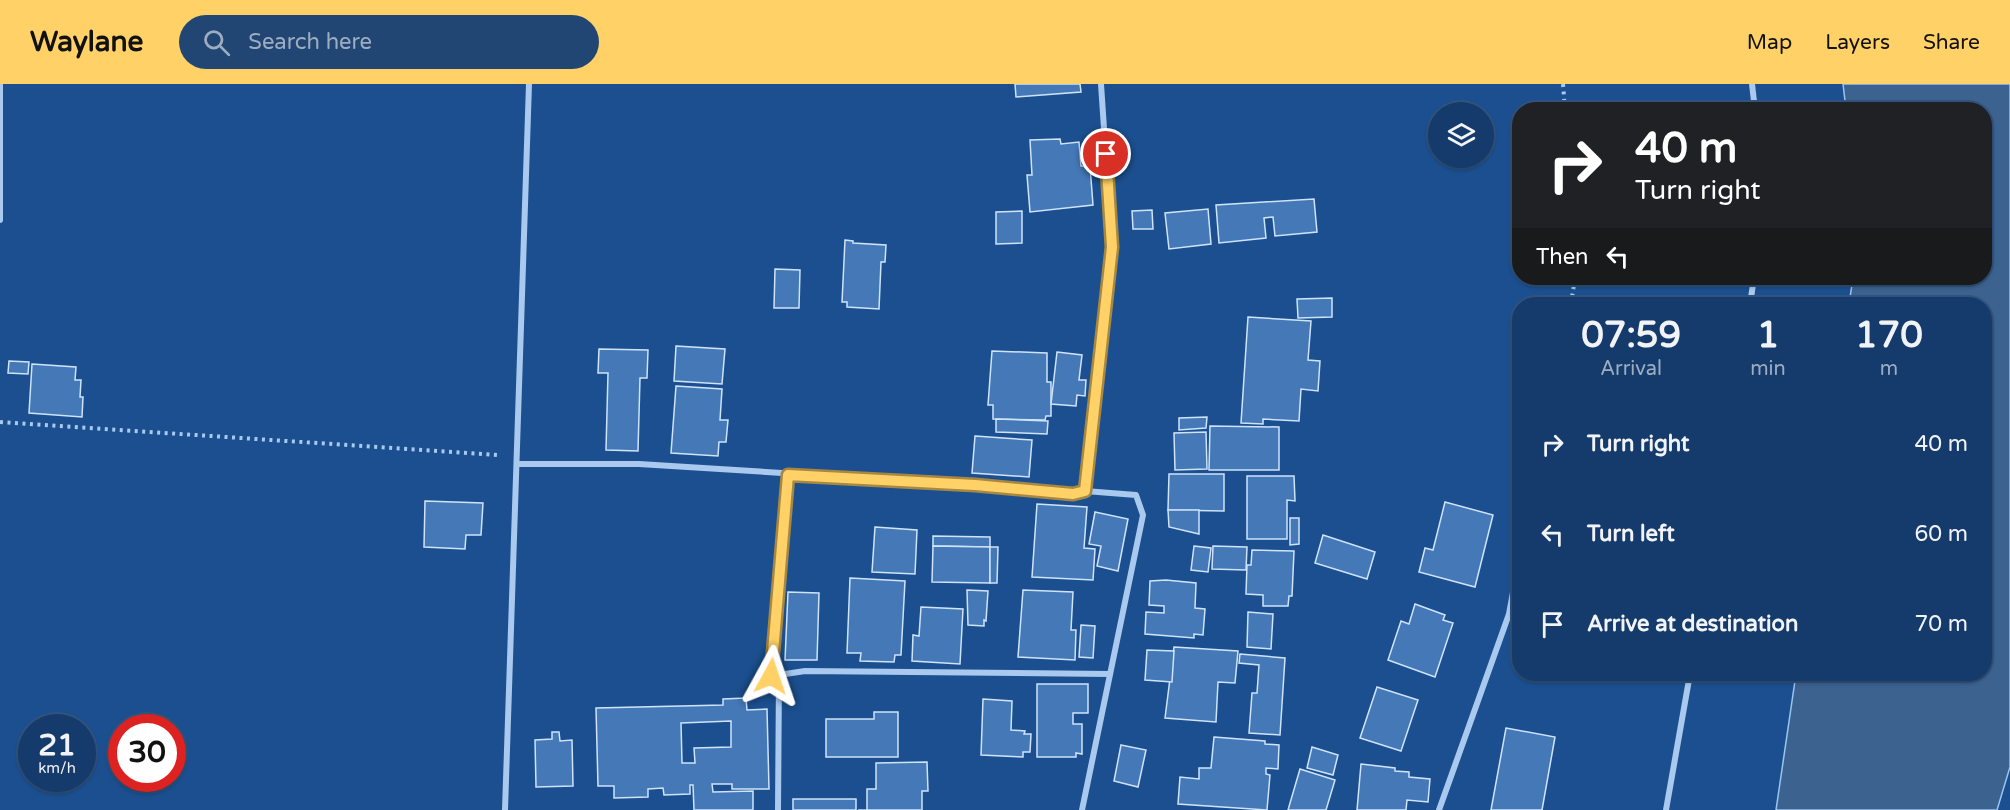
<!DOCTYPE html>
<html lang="en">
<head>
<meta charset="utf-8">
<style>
	:root { --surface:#143b6b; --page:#214673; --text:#f1f3f6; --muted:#9dadc1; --line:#33557e; --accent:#ffd166 }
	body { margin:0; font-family:"Varela Round",sans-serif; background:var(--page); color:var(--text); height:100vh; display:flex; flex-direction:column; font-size:22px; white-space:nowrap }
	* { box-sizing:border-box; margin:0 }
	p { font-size:20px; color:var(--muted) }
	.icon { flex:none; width:33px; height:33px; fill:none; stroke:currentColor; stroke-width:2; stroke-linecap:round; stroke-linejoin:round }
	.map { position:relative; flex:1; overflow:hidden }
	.drawer { position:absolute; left:1512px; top:213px; width:480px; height:384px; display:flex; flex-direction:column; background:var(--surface); border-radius:24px; box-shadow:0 2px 4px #0004,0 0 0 2px var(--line) }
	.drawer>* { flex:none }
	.top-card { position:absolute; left:1512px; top:18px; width:480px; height:183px; border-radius:24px; box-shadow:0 2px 4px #0004,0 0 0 2px var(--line); background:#202124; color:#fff; overflow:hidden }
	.tools { position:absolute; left:1428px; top:18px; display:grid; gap:12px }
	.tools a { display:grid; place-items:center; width:66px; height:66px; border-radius:50%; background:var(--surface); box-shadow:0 2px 4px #0004,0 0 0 2px var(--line); font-size:30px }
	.speed { position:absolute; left:18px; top:630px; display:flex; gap:12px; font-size:30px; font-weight:700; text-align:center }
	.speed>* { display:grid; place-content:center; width:78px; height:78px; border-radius:50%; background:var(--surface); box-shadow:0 2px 4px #0004,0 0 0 2px var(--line); line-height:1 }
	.speed small { font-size:15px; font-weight:400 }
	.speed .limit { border:9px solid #d22; background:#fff; color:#111 }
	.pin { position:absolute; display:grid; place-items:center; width:51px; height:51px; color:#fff; margin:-26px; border:3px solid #fff; border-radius:50%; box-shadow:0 2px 6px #0007 }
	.me { position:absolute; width:66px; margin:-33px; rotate:5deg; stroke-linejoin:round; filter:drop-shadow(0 0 4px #0008) }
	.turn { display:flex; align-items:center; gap:21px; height:126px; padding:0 24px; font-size:27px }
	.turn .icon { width:78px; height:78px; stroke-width:2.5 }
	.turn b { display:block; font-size:42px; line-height:51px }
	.then { display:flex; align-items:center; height:57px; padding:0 24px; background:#0003; gap:12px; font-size:22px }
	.eta { display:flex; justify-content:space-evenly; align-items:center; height:102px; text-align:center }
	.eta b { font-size:36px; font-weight:800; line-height:42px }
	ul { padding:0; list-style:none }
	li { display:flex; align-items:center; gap:18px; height:90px; padding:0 24px }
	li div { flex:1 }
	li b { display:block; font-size:22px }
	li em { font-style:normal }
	header { display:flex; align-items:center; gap:36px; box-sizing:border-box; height:84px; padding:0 30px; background:var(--accent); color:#111 }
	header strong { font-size:28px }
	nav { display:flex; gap:33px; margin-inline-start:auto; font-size:21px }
	.search { width:420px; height:54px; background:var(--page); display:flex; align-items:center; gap:15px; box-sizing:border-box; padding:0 21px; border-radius:33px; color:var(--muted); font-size:22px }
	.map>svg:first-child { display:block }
</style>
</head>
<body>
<header>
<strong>Waylane</strong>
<div class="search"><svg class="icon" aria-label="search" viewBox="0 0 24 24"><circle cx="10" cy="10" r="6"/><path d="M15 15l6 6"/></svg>Search here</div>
<nav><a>Map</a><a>Layers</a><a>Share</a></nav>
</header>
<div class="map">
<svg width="2010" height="726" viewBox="0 0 2010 726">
	<rect width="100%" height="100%" fill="#1b4f8f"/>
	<path fill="#3c6290" stroke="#9cc4f0" stroke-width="1.5" d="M1843,0H2010V683L1997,726H1776L1796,590H1984V220H1849L1853,194H1984V26L1846,25Z"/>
	<g fill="#4478b7" stroke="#cfe3fa" stroke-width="1.5" fill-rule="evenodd">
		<path d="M1015,0H1080L1081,8L1016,13Z"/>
		<path d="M1060,55L1061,60L1079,58L1081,82H1090L1093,121L1030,128L1027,91H1032L1030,56Z"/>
		<path d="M1314,115L1317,148L1275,152L1273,133L1264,134L1266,154L1219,159L1216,121Z"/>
		<path d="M1208,125L1211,160L1169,165L1165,129Z"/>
		<path d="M1152,126L1153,145H1133L1132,127Z"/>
		<path d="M1022,127V159L996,160V128Z"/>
		<path d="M845,156L853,157V159L886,161L885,178H881L879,225L847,223V218H842Z"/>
		<path d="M775,185L800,186L799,224H774Z"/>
		<path d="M1332,214V233L1298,234L1297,215Z"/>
		<path d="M1248,233L1311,237L1308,276L1320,277L1318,307L1301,305L1299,337L1263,335V340L1241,339Z"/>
		<path d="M676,262L725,265L722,300L674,297Z"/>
		<path d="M599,265L648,266L647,294H640L638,367L606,366L608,289H598Z"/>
		<path d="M992,267L1047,269V298H1051V332H1046L1045,336L993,335V321H988Z"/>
		<path d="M1057,268L1082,271L1079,296H1086L1085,312L1077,311L1076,322L1051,320Z"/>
		<path d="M9,277L29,278L28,290L8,289Z"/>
		<path d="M32,280L76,283L75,296H81L80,313H83L82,333L29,329Z"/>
		<path d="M676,302L722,305L720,336H728L726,358H719L718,372L671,369Z"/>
		<path d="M1207,333L1206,344L1179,346V334Z"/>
		<path d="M996,335L1048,337L1047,350L996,348Z"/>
		<path d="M1210,342L1279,343V386H1209Z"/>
		<path d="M1206,348L1207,385L1175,386L1174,349Z"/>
		<path d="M975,352L1032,356L1029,393L972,389Z"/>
		<path d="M1169,390H1224V427L1168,426Z"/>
		<path d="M1247,392H1294L1295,417L1287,416V455H1247Z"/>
		<path d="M425,417L483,419L481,451H466L465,465L424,463Z"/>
		<path d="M1445,418L1493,431L1475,503L1419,488L1425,464L1433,466Z"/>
		<path d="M1037,420L1087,423L1084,464L1095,465L1093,496L1032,493Z"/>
		<path d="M1168,426H1199V450L1169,443Z"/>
		<path d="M1095,428L1128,435L1118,487L1097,482L1101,462L1089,460Z"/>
		<path d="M1290,434H1299V460L1290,461Z"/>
		<path d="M875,443L917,446L915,490L872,488Z"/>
		<path d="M1323,451L1375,468L1367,495L1315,479Z"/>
		<path d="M933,452L990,453V463L933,462Z"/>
		<path d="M933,462L990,463V499L932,498Z"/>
		<path d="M1194,462L1211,464L1208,488L1191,486Z"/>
		<path d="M1213,462L1247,463L1246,486L1212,485Z"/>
		<path d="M990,463H998L997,499H990Z"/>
		<path d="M1252,466L1294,467L1292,512H1289L1288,522H1263V511L1246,510L1247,481H1251Z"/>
		<path d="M850,494L905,497L901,571H895L894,578L860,577L861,569H847Z"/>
		<path d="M1166,496L1196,499L1195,524L1205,525L1203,551L1194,550V554L1145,550L1146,528L1164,529V522L1149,521L1150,497Z"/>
		<path d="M967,506L988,507L986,537L984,536V542L968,541Z"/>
		<path d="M1023,506L1073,508L1071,546H1076L1075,576L1018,573Z"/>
		<path d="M788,508L819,509L817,576H785Z"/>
		<path d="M1415,520L1445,531L1443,536L1453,539L1435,593L1388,576L1401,537L1409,540Z"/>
		<path d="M921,523L963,525L960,580L912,577L913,551L919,552Z"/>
		<path d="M1248,528L1273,530L1271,565L1247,563Z"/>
		<path d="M1081,541L1095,542L1093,574L1079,573Z"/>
		<path d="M1174,563L1238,567L1235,599L1218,598L1216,638L1165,634Z"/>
		<path d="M1147,566L1174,567L1172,598L1145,596Z"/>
		<path d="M1240,570L1285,574L1280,651L1249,649L1252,609H1257L1259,581L1239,579Z"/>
		<path d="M1037,600H1088V629H1073V640H1082V670L1076,669V673H1037Z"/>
		<path d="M1377,603L1418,616L1401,667L1360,654Z"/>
		<path d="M746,614L747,626L767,625L769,705H732V700H712L713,708L753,707V726H694L693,701H690V710L664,711L663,704L648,705V713L614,714V702H598L596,624L723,621V615ZM731,637V663L694,664L695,679H682L681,639Z"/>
		<path d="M983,615L1012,617L1011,646L1025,647L1024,650H1031L1030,668H1023V673L981,671Z"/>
		<path d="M874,628H898V673H826V635H874Z"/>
		<path d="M1506,644L1555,653L1542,726H1491Z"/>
		<path d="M552,648H559L560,657L572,656L573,702L536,703L535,656L552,655Z"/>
		<path d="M1214,653L1265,657V660L1279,661L1278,685L1266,684V690L1270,691L1267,726L1178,720L1180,693L1199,695V684H1211Z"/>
		<path d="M1121,661L1146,666L1138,703L1114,697Z"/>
		<path d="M1312,663L1338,671L1333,691L1307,684Z"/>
		<path d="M927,678L928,707H922V726H858H867V705H876V679Z"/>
		<path d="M1361,680L1395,684V687L1409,688V693L1430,695L1428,718L1407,716L1406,726H1357Z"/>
		<path d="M1300,685L1335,696L1326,726H1288Z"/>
		<rect x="793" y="715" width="63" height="11"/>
	</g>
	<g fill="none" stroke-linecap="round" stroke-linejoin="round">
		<g stroke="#a9c9ee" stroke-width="4" stroke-dasharray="3 4.5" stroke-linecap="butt">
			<path d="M1563,0L1565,26"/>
			<path d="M1571,220L1575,194"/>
			<path d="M0,338L497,371"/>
		</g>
		<g stroke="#a9c9ee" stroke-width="6">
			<path d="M1752,0L1755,26"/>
			<path d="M0,136V0"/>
			<path d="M1750,220L1754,194"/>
			<path d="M518,380H639L975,401L1073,410L1085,407"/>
			<path d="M788,391L772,592L805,587L1110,590"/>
			<path d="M505,726L529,0"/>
			<path d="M778,726L779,591"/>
			<path d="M1082,726L1143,431L1136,411L1085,407L1112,163L1101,0"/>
			<path d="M1439,726L1509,530L1520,470"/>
			<path d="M1666,726L1690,590"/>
		</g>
	</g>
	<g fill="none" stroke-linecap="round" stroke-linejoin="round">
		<g stroke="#a68842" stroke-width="15">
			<path id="route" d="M771,592L788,391L975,401L1073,410L1085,407L1112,163L1106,70"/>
		</g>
		<use href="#route" stroke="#ffd166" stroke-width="10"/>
	</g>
</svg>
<div class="tools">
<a><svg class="icon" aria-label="layers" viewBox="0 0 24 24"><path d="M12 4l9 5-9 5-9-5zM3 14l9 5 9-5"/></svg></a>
</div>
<div class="speed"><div>21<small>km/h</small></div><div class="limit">30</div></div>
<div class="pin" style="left:1106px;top:70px;background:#d93025"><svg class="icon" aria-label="arrive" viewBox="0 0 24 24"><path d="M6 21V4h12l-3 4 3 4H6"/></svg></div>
<svg class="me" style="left:771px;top:592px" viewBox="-20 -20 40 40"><path d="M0-17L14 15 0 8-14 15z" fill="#ffd166" stroke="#fff" stroke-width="4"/></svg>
<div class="top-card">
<div class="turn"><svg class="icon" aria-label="right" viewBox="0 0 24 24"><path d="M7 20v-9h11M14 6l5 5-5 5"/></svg><div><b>40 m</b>Turn right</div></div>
<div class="then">Then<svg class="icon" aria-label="left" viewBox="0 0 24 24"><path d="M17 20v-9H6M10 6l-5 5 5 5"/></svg></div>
</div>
<section class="drawer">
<div class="eta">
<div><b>07:59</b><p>Arrival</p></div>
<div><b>1</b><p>min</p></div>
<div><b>170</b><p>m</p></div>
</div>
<ul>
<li><svg class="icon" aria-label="right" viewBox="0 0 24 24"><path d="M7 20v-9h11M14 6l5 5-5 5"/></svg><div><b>Turn right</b></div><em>40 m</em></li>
<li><svg class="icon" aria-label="left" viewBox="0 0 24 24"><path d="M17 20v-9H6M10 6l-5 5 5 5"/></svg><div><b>Turn left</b></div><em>60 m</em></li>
<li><svg class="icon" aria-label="arrive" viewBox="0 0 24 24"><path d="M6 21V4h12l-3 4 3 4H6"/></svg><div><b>Arrive at destination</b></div><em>70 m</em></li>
</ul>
</section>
</div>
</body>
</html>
